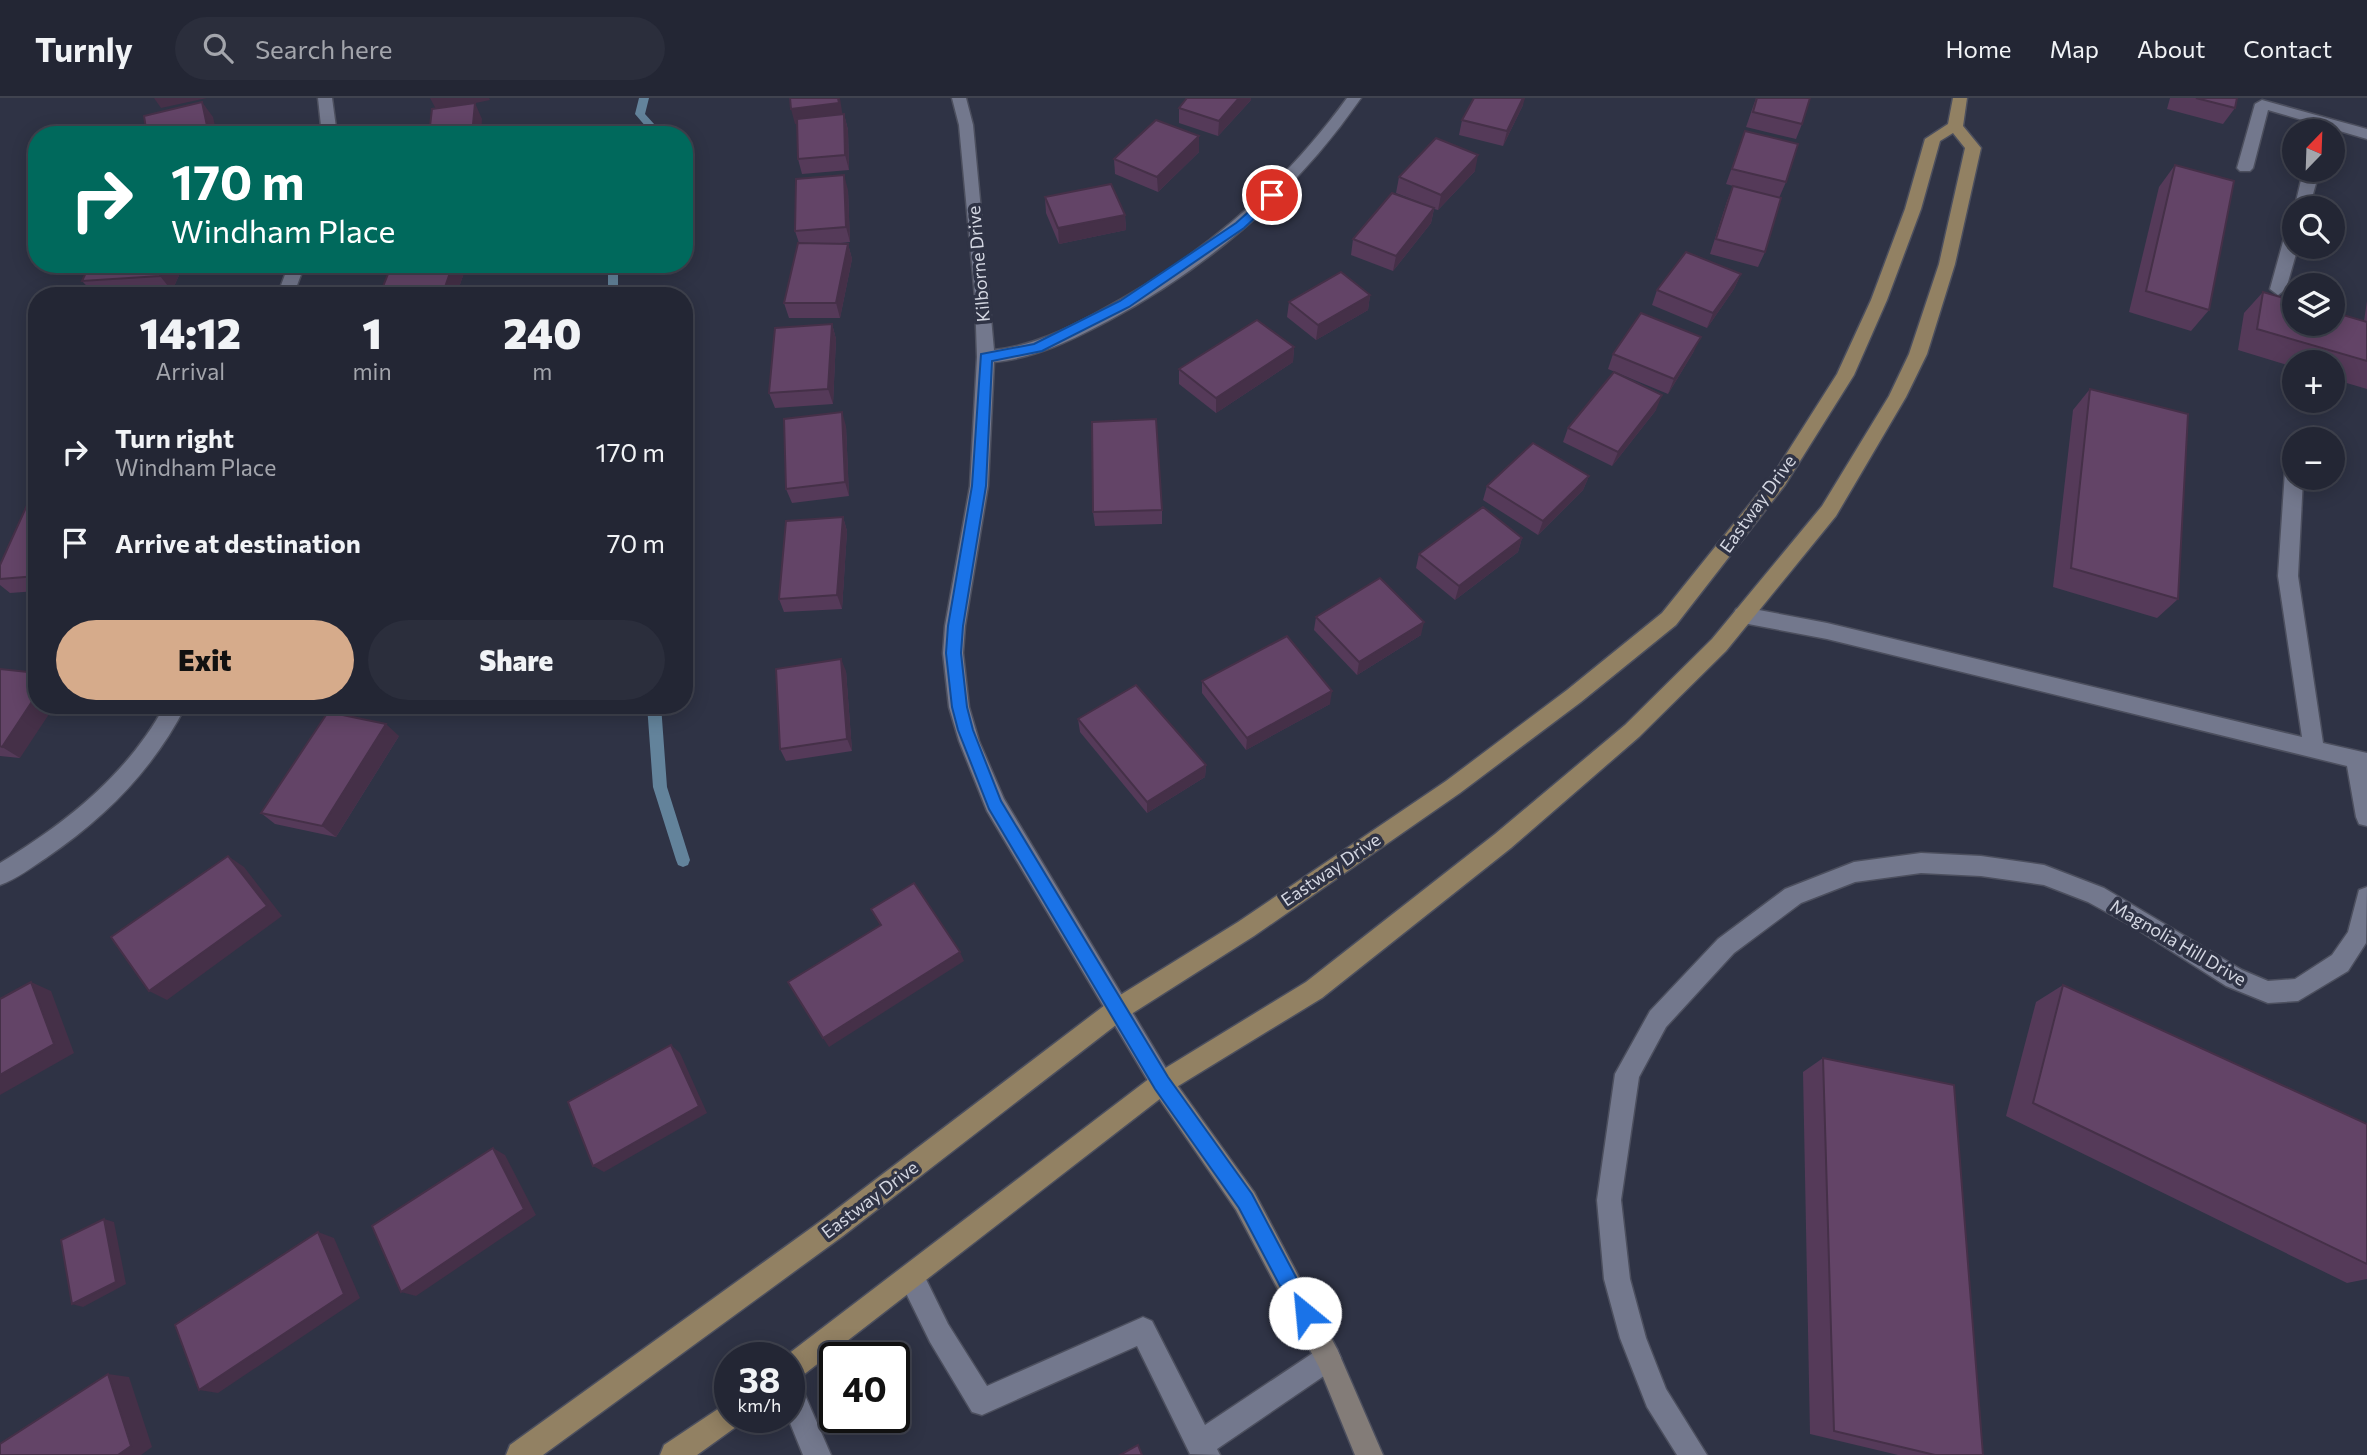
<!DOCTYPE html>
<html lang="en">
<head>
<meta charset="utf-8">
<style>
	:root { --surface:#232634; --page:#2b2e3c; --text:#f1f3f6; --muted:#a3a5ac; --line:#40434f; --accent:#d6ab8b }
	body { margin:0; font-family:Commissioner,sans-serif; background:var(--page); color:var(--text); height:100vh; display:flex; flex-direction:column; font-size:26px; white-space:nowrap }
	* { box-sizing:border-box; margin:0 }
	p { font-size:23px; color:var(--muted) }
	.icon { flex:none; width:38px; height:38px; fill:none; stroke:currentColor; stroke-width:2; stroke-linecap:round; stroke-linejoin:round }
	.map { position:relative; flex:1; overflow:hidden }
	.drawer { position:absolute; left:28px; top:189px; width:665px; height:427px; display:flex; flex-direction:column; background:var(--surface); border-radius:28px; box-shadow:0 4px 18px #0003,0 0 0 2px var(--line) }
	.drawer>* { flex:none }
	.banner { position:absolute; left:28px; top:28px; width:665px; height:147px; border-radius:28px; box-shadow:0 4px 18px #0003,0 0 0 2px var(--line); background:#00695c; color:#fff; overflow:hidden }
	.needle { width:46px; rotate:23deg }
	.fabs { position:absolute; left:2282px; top:21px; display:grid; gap:14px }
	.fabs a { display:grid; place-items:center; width:63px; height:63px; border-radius:50%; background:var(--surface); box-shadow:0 4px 18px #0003,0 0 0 2px var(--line); font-size:35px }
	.speed { position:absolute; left:714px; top:1244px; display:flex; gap:14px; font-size:35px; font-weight:700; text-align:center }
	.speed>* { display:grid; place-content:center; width:91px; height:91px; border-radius:50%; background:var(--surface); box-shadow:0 4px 18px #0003,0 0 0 2px var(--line); line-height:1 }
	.speed small { font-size:18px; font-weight:400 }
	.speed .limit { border:4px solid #111; border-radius:10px; background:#fff; color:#111 }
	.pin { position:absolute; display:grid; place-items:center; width:60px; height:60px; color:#fff; margin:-30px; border:4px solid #fff; border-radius:50%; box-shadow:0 2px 7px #0007 }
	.me { position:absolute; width:77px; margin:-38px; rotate:332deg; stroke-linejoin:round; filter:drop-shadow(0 0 5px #0008) }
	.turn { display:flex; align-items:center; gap:24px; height:147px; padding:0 28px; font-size:32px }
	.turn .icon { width:91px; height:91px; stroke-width:2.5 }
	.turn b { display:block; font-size:49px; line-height:60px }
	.eta { display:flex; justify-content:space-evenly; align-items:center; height:119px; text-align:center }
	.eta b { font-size:42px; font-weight:800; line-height:49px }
	.button { display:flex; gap:14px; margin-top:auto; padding:14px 28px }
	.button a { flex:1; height:80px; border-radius:42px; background:var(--accent); color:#111; font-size:28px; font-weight:800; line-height:80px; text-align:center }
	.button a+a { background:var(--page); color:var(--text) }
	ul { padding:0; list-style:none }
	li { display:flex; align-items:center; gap:21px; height:91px; padding:0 28px }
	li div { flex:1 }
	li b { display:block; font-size:26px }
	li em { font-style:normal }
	header { display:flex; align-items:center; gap:42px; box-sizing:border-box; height:98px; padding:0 35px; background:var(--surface); border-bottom:2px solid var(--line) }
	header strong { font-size:33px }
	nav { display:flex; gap:38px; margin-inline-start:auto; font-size:24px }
	.search { width:490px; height:63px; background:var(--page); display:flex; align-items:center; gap:18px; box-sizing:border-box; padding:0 24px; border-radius:38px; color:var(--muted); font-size:26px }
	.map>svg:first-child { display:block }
</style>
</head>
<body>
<header>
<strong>Turnly</strong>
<div class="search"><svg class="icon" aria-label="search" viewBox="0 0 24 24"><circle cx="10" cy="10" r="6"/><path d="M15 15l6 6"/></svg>Search here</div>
<nav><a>Home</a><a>Map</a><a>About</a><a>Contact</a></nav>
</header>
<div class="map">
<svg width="2367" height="1357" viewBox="0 0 2367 1357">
	<rect width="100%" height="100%" fill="#2f3345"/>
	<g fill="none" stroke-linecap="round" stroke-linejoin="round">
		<g fill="#63839b" fill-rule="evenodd">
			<path d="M639,0H649L645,16L664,37H653L635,16Z"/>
			<rect x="608" y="166" width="10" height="32"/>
			<path d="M647,607H661L667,689L690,762L688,767L683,769L678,767L676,762L653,689Z"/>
		</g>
		<g stroke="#4c4f5e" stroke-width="3">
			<g id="lane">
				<path d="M2262,2L2367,31V41L2268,12L2253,70L2250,73H2240L2237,70L2255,6Z"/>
				<path d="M2309,77L2317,82L2309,110L2294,112L2301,82Z"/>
				<path d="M2294,128V149H2298L2286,191L2278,197L2270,191L2286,133Z"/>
				<path d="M912,1167L921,1171L948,1226L987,1288L1143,1219L1152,1223L1205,1327L1319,1251L1328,1247L1337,1251L1341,1260L1337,1269L1217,1351L1220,1357L1190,1356L1137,1248L982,1317L972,1314L930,1244L903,1189L899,1180L903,1171Z"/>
				<path d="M789,1277L798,1281L831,1357H803L788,1320Z"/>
			</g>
		</g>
		<g stroke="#4c4f5e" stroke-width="3">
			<g id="street">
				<path d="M318,0H332L337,37H322Z"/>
				<path d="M952,0H966L973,27L994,252C1032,248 1065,232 1098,214C1196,162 1282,90 1347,0H1361C1296,94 1209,169 1108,223C1072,242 1036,260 994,264L988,388L965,528L963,555L969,609L979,643L1004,701L1170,977L1174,985L1170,993L1162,997L1154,993L987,713L959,643L949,609L943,555L945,528L970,388L977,259L975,199L959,27Z"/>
				<path d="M289,166H305L293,198H277Z"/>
				<path d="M2294,366V380H2303L2298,478L2323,645L2367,655V728L2359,726L2356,719L2347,668L1827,541L1743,525L1736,523L1733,517L1736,511L1743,509L1827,525L2302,639L2278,478L2285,373L2288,368Z"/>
				<path d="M165,607H186C154,671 105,720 46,760C32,769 17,781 0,787V765C66,725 128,676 165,607Z"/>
				<path d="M1921,755L1981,758L2044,767L2104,790L2242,872L2268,883L2295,881L2332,857L2348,834L2359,792L2367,789L2366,845L2348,873L2298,903L2268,905L2226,888L2132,828L2088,804L2044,787L1981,778L1921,775L1855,784L1801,805L1734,855L1666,929L1639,979L1621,1102L1630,1181L1646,1240L1666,1291L1707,1357H1677L1647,1309L1620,1240L1604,1181L1597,1102L1615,976L1650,913L1718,841L1785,791L1854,764Z"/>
			</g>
		</g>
		<g stroke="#4c4f5e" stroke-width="3">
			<path id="secondary" d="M1162,973L1170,977L1254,1094L1337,1251L1383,1357H1355L1319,1269L1236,1112L1154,993L1150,985L1154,977Z"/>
		</g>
		<g stroke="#4c4f5e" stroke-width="3">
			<g id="primary">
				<path d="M1953,0H1967L1963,28L1981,50L1955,166L1927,256L1906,299L1836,418L1726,553L1639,639L1511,750L1322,900L1170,993L798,1281L789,1285V1260H783L1154,977L1306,884L1495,736L1625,627L1712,541L1822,408L1889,298L1909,256L1939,166L1965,50L1953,35L1940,43L1921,111L1887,202L1854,277L1785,387L1676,527L1581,604L1460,695L1254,838L1125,920L843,1138L543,1357H506L510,1347L825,1120L1109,904L1238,824L1446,683L1567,592L1662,515L1773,377L1837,276L1871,202L1905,111L1925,41L1948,26Z"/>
				<path d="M730,1303V1320H742L740,1326L697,1357H660L664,1347Z"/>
			</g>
		</g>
		<use href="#lane" fill="#73788d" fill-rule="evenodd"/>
		<use href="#street" fill="#73788d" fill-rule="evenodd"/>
		<use href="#secondary" fill="#837c78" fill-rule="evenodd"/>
		<use href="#primary" fill="#928163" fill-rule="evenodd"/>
	</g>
	<g fill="#553a59">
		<path d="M1756,0H1810L1802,26L1796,41L1746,29Z"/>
		<path d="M2170,0H2237L2235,10L2223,26L2167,11Z"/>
		<path d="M1251,2L1218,38L1179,25V10Z"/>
		<path d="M1523,7L1503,48L1459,37L1462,22Z"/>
		<path d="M844,16L848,32L849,72L802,76L798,61L797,26H795Z"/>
		<path d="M1745,33L1786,84L1779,100L1765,154L1758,169L1710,156L1727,103L1733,88L1726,86Z"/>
		<path d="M1199,38V54L1158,94L1115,76L1114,61Z"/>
		<path d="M2175,67L2209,212L2191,233L2129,214L2159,89Z"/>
		<path d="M1475,73L1438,112L1434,111L1431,125L1393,173L1351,157L1353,141L1419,104L1396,95L1399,79Z"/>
		<path d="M848,92L850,144L832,146H848L852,161L840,220H789L784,205L799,145L795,133Z"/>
		<path d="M1045,99L1125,117L1126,132L1059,146L1046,115Z"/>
		<path d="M90,166H184L172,193L96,198L82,183Z"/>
		<path d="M392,166H467L456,198H387L382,191Z"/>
		<path d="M1741,176L1734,191L1707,230L1652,207L1657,192Z"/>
		<path d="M2263,194L2364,223L2367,203V291L2333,281V264H2294V269L2238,252L2244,215Z"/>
		<path d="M1370,197L1368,212L1316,242L1287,219L1289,204Z"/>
		<path d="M832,226L836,241L833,306L775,310L769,295Z"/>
		<path d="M1294,249L1293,264L1216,315L1179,286V271Z"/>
		<path d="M1694,253L1668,296L1608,271L1613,256Z"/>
		<path d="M2090,291L2178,501L2157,520L2053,489L2073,312Z"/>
		<path d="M1656,312L1612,368L1563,344L1568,330Z"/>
		<path d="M846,328L849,398L792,405L786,391Z"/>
		<path d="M37,349V377L28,370Z"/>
		<path d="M1589,378L1583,392L1538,437L1483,402L1487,388Z"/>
		<path d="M37,394V493L10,495L0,487V467Z"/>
		<path d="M1162,412V426L1095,428L1093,414Z"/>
		<path d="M843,419L847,433L842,511L784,514L779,501Z"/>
		<path d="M1522,440L1518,454L1455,502L1416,470L1419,456Z"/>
		<path d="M1316,519L1421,537L1357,577L1314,532Z"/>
		<path d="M0,571L20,660L0,658Z"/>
		<path d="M846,573L852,653L786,663L780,651Z"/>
		<path d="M1202,583L1330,606L1246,652L1202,595Z"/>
		<path d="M1078,621L1206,667L1205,679L1147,715L1080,634Z"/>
		<path d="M399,638L336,739L275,726L261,715Z"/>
		<path d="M2063,887L2367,1026V1181L2347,1185L2006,1018L2036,904Z"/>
		<path d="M1823,960L1983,1357H1898L1810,1336L1803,974Z"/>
	</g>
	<g fill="#453048">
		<path d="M154,0H207L161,10Z"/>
		<path d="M430,0H489L490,2L437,13Z"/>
		<path d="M840,0L843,20L795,26L791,11Z"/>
		<path d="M1239,0H1251V2L1218,38L1219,23Z"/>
		<path d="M1523,0H1525L1523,7L1503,48L1507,33Z"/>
		<path d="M202,4L213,19L217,37H209Z"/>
		<path d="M475,5L482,21L481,37H472Z"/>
		<path d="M844,16L848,32L849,72L845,57Z"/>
		<path d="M1199,38V54L1158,94L1157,79Z"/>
		<path d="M1478,57L1475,73L1438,112L1441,97Z"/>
		<path d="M844,77L848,92L850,144L846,129Z"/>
		<path d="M1434,110L1431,125L1393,173L1396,158Z"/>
		<path d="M1125,117L1126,132L1059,146L1058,130Z"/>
		<path d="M848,146L852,161L840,220L836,205Z"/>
		<path d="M165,166H184L172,193L160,178Z"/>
		<path d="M453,166H467L456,198H450L445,189Z"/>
		<path d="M1741,176L1734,191L1707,230L1713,215Z"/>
		<path d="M1370,197L1368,212L1316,242L1318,227Z"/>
		<path d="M832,226L836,241L833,306L828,291Z"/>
		<path d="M1701,239L1694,253L1668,296L1674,281Z"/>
		<path d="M1294,249L1293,264L1216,315V300Z"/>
		<path d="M1662,297L1656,312L1612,368L1618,354Z"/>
		<path d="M842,314L846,328L849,398L845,384Z"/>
		<path d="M1589,378L1583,392L1538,437L1543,423Z"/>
		<path d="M843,419L847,433L842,511L837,497Z"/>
		<path d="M1522,440L1518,454L1455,502L1459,488Z"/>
		<path d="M1424,524L1421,537L1357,577L1359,564Z"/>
		<path d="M841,561L846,573L852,653L847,641Z"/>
		<path d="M1332,593L1330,606L1246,652L1247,640Z"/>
		<path d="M37,596V607H55L20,660L2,649Z"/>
		<path d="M386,626L399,638L336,739L322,728Z"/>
		<path d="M1206,667L1205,679L1147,715V704Z"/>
		<path d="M228,758L244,769L282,818L167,902L149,893Z"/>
		<path d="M960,854L964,863L829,949L823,940Z"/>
		<path d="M31,884L51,893L74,955L0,997V977Z"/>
		<path d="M671,947L680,955L707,1015L604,1074L593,1068Z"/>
		<path d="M493,1050L505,1057L536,1117L416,1198L401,1194Z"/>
		<path d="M104,1121L114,1124L126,1186L83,1209L72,1206Z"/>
		<path d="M318,1134L334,1140L360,1200L218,1295L199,1292Z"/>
		<path d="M108,1276L129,1279L152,1349L141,1357H118Z"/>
	</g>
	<g fill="#634467" stroke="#453048" stroke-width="2">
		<path d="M790,0H838L839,5L791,11Z"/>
		<path d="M1187,0H1239L1219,23L1179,10Z"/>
		<path d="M1474,0H1523L1507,33L1462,22Z"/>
		<path d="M1757,0H1810L1802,26L1753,14Z"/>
		<path d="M2196,0H2237L2235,10Z"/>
		<path d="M202,4L209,37H147L144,18Z"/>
		<path d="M475,5L472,37H429L432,11Z"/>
		<path d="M844,16L845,57L798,61L797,21Z"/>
		<path d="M1156,22L1199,38L1157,79L1114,61Z"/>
		<path d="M1745,33L1798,46L1786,84L1732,71Z"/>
		<path d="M1436,40L1478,57L1441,97L1399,79Z"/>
		<path d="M2175,67L2234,83L2209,212L2146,193Z"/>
		<path d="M844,77L846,129L795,133L796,81Z"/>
		<path d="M1111,86L1125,117L1058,130L1045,99Z"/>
		<path d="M1733,88L1781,100L1765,154L1716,141Z"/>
		<path d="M1392,95L1434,110L1396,158L1353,141Z"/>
		<path d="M798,145L848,146L836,205H784Z"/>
		<path d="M1686,154L1741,176L1713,215L1657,192Z"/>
		<path d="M90,166H165L160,178L82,183Z"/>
		<path d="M392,166H453L445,189L382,191Z"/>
		<path d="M1341,174L1370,197L1318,227L1289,204Z"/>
		<path d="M2263,194L2294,203V226H2333V214L2367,224V263L2257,231Z"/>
		<path d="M1641,215L1701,239L1674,281L1613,256Z"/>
		<path d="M1257,222L1294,249L1216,300L1179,271Z"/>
		<path d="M832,226L828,291L769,295L775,230Z"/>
		<path d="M1614,274L1662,297L1618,354L1568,330Z"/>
		<path d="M2090,291L2188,316L2178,501L2071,470Z"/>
		<path d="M842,314L845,384L786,391L784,321Z"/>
		<path d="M1156,321L1162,412L1093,414L1092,324Z"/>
		<path d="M1533,345L1589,378L1543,423L1487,388Z"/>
		<path d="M37,349V369L28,370Z"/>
		<path d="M33,394H37V478L0,481V467Z"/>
		<path d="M1483,409L1522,440L1459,488L1419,456Z"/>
		<path d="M843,419L837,497L779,501L786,423Z"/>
		<path d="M1380,480L1424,524L1359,564L1316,519Z"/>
		<path d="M1287,538L1332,593L1247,640L1202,583Z"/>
		<path d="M841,561L847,641L780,651L776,571Z"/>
		<path d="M0,571L37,575V596L2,649L0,648Z"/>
		<path d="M1136,587L1206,667L1147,704L1078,621Z"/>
		<path d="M328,614L386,626L322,728L261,715Z"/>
		<path d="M228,758L267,808L149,893L111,839Z"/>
		<path d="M914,785L960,854L823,940L788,884L881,827L871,811Z"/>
		<path d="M31,884L54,946L0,977V901Z"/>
		<path d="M2063,887L2367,1026V1166L2033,1005Z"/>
		<path d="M671,947L699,1008L593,1068L568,1004Z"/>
		<path d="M1823,960L1954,987L1983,1357H1935L1834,1333Z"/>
		<path d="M493,1050L524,1111L401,1194L372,1128Z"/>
		<path d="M104,1121L116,1184L72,1206L61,1142Z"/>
		<path d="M318,1134L344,1196L199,1292L175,1227Z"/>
		<path d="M108,1276L131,1348L118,1357H0V1346Z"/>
		<path d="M1138,1347L1142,1357H1120Z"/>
	</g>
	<path fill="#1a73e8" stroke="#114b97" stroke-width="2" d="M1272,93L1278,97L1276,100L1244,130L1129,209L1042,253L992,263L986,388L963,528L961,555L967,609L973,632L1001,703L1168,979L1252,1096L1315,1215L1312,1222L1305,1225L1298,1222L1239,1110L1155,991L989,711L958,632L952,609L946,555L948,528L972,388L981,256L1034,246L1120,203L1236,125Z"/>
	<g text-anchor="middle" stroke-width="7" stroke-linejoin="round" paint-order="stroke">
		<g font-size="18" fill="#d4d7e2" stroke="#2f3345">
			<text transform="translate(979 166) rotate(-95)" y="6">Kilborne Drive</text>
			<text transform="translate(1758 406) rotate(-54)" y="6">Eastway Drive</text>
			<text transform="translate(1331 772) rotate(-34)" y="6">Eastway Drive</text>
			<text transform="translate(2178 845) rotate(30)" y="6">Magnolia Hill Drive</text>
			<text transform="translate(870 1102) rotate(-37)" y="6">Eastway Drive</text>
		</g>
	</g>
</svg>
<div class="fabs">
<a><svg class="needle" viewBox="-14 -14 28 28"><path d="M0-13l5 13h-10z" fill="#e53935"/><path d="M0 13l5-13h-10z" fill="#a3a5ac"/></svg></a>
<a><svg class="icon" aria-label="search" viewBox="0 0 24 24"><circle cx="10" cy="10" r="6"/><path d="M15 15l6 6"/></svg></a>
<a><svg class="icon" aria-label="layers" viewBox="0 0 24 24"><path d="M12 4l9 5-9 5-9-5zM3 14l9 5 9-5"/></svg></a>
<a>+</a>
<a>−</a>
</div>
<div class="speed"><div>38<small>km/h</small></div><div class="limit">40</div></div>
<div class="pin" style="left:1272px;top:97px;background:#d93025"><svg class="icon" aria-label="arrive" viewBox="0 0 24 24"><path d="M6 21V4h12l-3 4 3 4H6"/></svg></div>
<svg class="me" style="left:1305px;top:1215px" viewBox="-20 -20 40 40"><circle r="19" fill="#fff"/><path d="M0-13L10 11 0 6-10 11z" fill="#1a73e8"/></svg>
<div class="banner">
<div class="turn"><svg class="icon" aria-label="right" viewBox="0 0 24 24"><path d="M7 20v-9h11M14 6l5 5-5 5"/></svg><div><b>170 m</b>Windham Place</div></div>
</div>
<section class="drawer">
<div class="eta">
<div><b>14:12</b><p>Arrival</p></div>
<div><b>1</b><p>min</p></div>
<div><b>240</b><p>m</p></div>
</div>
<ul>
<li><svg class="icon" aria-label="right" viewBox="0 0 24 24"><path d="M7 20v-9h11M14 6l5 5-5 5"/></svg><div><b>Turn right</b><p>Windham Place</p></div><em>170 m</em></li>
<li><svg class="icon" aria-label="arrive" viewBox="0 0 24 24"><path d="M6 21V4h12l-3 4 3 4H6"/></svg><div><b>Arrive at destination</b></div><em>70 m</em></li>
</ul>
<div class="button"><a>Exit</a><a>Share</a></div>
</section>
</div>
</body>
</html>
